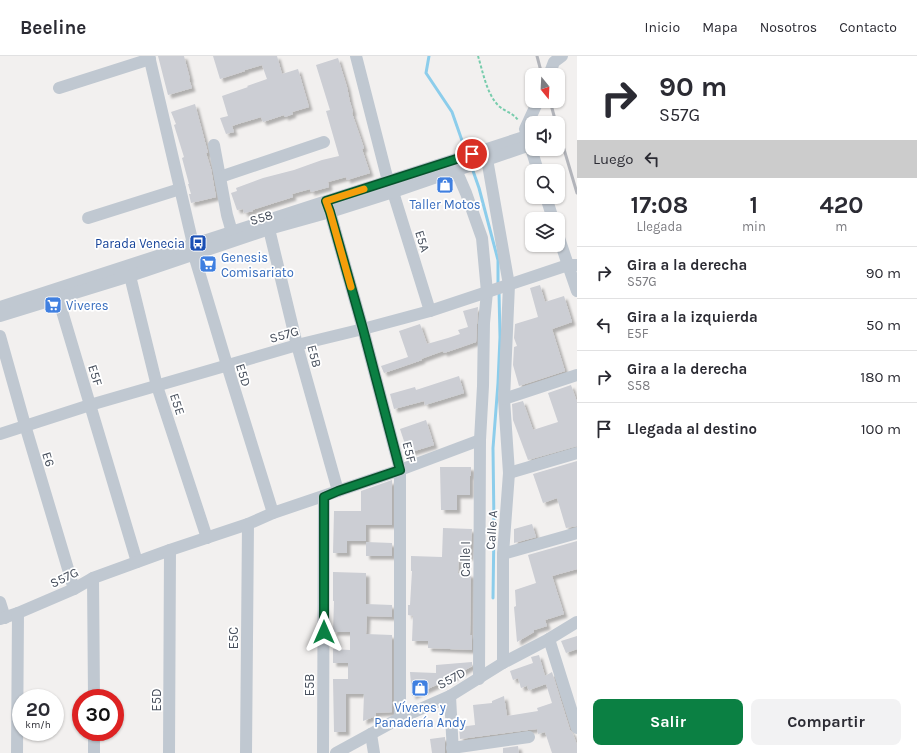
<!DOCTYPE html>
<html lang="es">
<head>
<meta charset="utf-8">
<style>
	:root { --surface:#fff; --page:#f2f2f3; --text:#2b2b33; --muted:#7c7c81; --line:#e1e1e2; --accent:#0b8043 }
	body { margin:0; font-family:Karla,sans-serif; background:var(--page); color:var(--text); height:100vh; display:flex; flex-direction:column; font-size:15px; white-space:nowrap }
	* { box-sizing:border-box; margin:0 }
	p { font-size:13px; color:var(--muted) }
	.icon { flex:none; width:22px; height:22px; fill:none; stroke:currentColor; stroke-width:2; stroke-linecap:round; stroke-linejoin:round }
	.map { position:relative; flex:1; overflow:hidden }
	.side { display:flex; flex-direction:column; background:var(--surface); width:340px }
	.side>* { flex:none }
	.guide { background:#fff; color:var(--text); overflow:hidden }
	.needle { width:26px; rotate:162deg }
	.buttons { position:absolute; left:525px; top:12px; display:grid; gap:8px }
	.buttons a { display:grid; place-items:center; width:40px; height:40px; border-radius:8px; background:var(--surface); box-shadow:0 1px 3px #0004; font-size:20px }
	.speed { position:absolute; left:12px; top:633px; display:flex; gap:8px; font-size:20px; font-weight:700; text-align:center }
	.speed>* { display:grid; place-content:center; width:52px; height:52px; border-radius:50%; background:var(--surface); box-shadow:0 1px 3px #0004; line-height:1 }
	.speed small { font-size:10px; font-weight:400 }
	.speed .limit { border:6px solid #d22; background:#fff; color:#111 }
	.pin { position:absolute; display:grid; place-items:center; width:34px; height:34px; color:#fff; margin:-17px; border:2px solid #fff; border-radius:50%; box-shadow:0 1px 4px #0007 }
	.me { position:absolute; width:44px; margin:-22px; rotate:0deg; stroke-linejoin:round; filter:drop-shadow(0 0 3px #0008) }
	.turn { display:flex; align-items:center; gap:14px; height:84px; padding:0 16px; font-size:18px }
	.turn .icon { width:52px; height:52px; stroke-width:2.5 }
	.turn b { display:block; font-size:28px; line-height:34px }
	.then { display:flex; align-items:center; height:38px; padding:0 16px; background:#0003; gap:8px; font-size:15px }
	.eta { display:flex; justify-content:space-evenly; align-items:center; height:68px; text-align:center }
	.eta b { font-size:24px; font-weight:700; line-height:28px }
	.action { display:flex; gap:8px; margin-top:auto; padding:8px 16px }
	.action a { flex:1; height:46px; border-radius:8px; background:var(--accent); color:#fff; font-size:16px; font-weight:700; line-height:46px; text-align:center }
	.action a+a { background:var(--page); color:var(--text) }
	ul { padding:0; list-style:none }
	li { display:flex; align-items:center; gap:12px; height:52px; padding:0 16px; border-top:1px solid var(--line) }
	li div { flex:1 }
	li b { display:block; font-size:15px }
	li em { font-style:normal }
	header { display:flex; align-items:center; gap:24px; box-sizing:border-box; height:56px; padding:0 20px; background:var(--surface); border-bottom:1px solid var(--line) }
	header strong { font-size:19px }
	nav { display:flex; gap:22px; margin-inline-start:auto; font-size:14px }
	main { display:flex; flex:1; min-height:0 }
	.map>svg:first-child { display:block }
</style>
</head>
<body>
<header>
<strong>Beeline</strong>
<nav><a>Inicio</a><a>Mapa</a><a>Nosotros</a><a>Contacto</a></nav>
</header>
<main>
<div class="map">
<svg width="577" height="697" viewBox="0 0 577 697">
	<defs>
		<filter id="shadow"><feDropShadow dx="3.5" dy="3.5" stdDeviation="1" flood-color="#0004"/></filter>
	</defs>
	<rect width="100%" height="100%" fill="#f2f0ef"/>
	<g fill="none" stroke-linecap="round" stroke-linejoin="round">
		<g stroke="#8ccdeb" stroke-width="3">
			<path d="M429,0L426,17L452,56L466,96"/>
			<path d="M472,112L479,132L498,204V227"/>
			<path d="M493,542L494,469L493,392L498,327L500,281L499,236"/>
		</g>
	</g>
	<g fill="#ccced4" filter="url(#shadow)">
		<path d="M158,0H184L190,23H189L192,32L168,39Z"/>
		<path d="M213,0H277L282,18L298,13L309,51L292,56L293,58L285,61L284,59L263,66L261,61L241,67L232,70L234,76L226,78L220,62L228,60L222,40L248,31L247,30L267,23L262,9L245,14V15L220,23Z"/>
		<path d="M338,2L347,31L350,46L353,56L352,57L364,92L362,93L370,117L347,124L346,121L328,126L329,131L311,136L310,133L292,138L293,141L252,154L253,155L244,157L243,153L237,154L231,137L237,135L236,132L263,122L294,114L322,104L339,100L326,55L330,54L316,9Z"/>
		<path d="M195,48L208,97H206L211,113L216,141L191,147L189,138H191L188,128H189L182,102L184,101L174,69L176,68L171,56Z"/>
		<path d="M540,229L545,246L564,240L572,266L552,273L565,315L519,330L513,309L514,291L517,290L514,282L515,268L538,261L530,232Z"/>
		<path d="M478,251L476,286L444,297L443,295L421,303L422,304L384,317L381,310L408,301L399,275L420,268L427,288L448,282L460,278L458,274L468,271L463,255Z"/>
		<path d="M459,320L464,337L425,349L424,345L394,353L390,338L415,331L416,334Z"/>
		<path d="M571,329L577,346V390L528,404L513,364L512,348L523,345L533,374L558,366L548,337Z"/>
		<path d="M426,364L434,389L408,397L400,373Z"/>
		<path d="M577,405V470L566,472L557,442L543,447L533,418Z"/>
		<path d="M440,411H471V420H470V439H457V454H441Z"/>
		<path d="M392,424V469H366V485H347V497H333L334,455H361V435Z"/>
		<path d="M532,468L536,481L514,487V473Z"/>
		<path d="M443,472L472,473L470,501H459L458,517L471,518L470,579H472V594L428,592V585H412L413,560L408,559V549H410L412,515H411V500L442,501Z"/>
		<path d="M577,485V513L552,520L564,558L545,564L547,570L534,574V576L517,586L514,551L516,550L515,534L536,527L528,499Z"/>
		<path d="M366,486L392,487V500H366Z"/>
		<path d="M333,516L366,517V548L392,549V561L367,560L366,578L392,579V656L376,657V660L363,665L364,638H346V676H334L333,623H348V607H333V593L350,594V576H333L334,545H333Z"/>
		<path d="M577,580V593L566,597L561,585Z"/>
		<path d="M539,599L545,620L552,616L570,674L573,678L577,689V697H552L545,676L538,678L537,673L528,674L460,683L459,671L475,669L473,649L492,647V645L504,640L507,660L538,655L537,652L552,647L546,628L529,634L527,631L529,629L521,632L518,622L513,624L510,615L533,607L531,601Z"/>
		<path d="M472,606V610L452,622L412,640L410,616L436,617V609Z"/>
		<path d="M445,681V697H432L430,683Z"/>
		<path d="M518,690L519,697H503V692Z"/>
	</g>
	<g fill="none" stroke-linecap="round" stroke-linejoin="round">
		<path stroke="#77ccac" stroke-width="2" stroke-dasharray="3 2" stroke-linecap="butt" d="M478,0C483,16 487,40 500,51C506,56 513,57 518,64"/>
		<g stroke="#c0c8d1" stroke-width="12">
			<path d="M149,0L193,188L194,199L227,309L273,457"/>
			<path d="M356,0L388,125L393,136L430,255"/>
			<path d="M549,19L554,6L562,0"/>
			<path d="M59,32L150,3"/>
			<path d="M538,45L525,73L538,115"/>
			<path d="M214,89L227,159L234,183"/>
			<path d="M487,103L509,229L504,343L509,417L503,498V607"/>
			<path d="M456,114L466,137L482,182L487,236L484,267L483,330L480,384L479,623"/>
			<path d="M220,121L324,86"/>
			<path d="M546,141L553,163"/>
			<path d="M328,150L330,156L363,273L400,414V662"/>
			<path d="M88,162L180,133"/>
			<path d="M269,173L297,289L338,435"/>
			<path d="M558,179L568,209L577,235"/>
			<path d="M130,220L157,330L207,482"/>
			<path d="M56,235L137,506"/>
			<path d="M0,251L527,80"/>
			<path d="M0,260L130,220L269,173L330,156L393,136L530,89"/>
			<path d="M0,280L25,369L74,533"/>
			<path d="M504,343L577,319"/>
			<path d="M0,378L90,349L297,289L363,273L430,255L568,209H577"/>
			<path d="M509,417L577,397"/>
			<path d="M503,498L577,477"/>
			<path d="M93,522L94,642"/>
			<path d="M0,546L5,562"/>
			<path d="M0,563L18,557L74,533L93,522L170,494L248,468L273,457L400,414L480,384"/>
			<path d="M549,583L577,672"/>
			<path d="M450,640L453,697"/>
			<path d="M94,676V697"/>
			<path d="M371,678L374,697"/>
			<path d="M452,692L529,681"/>
			<path d="M17,697L18,557"/>
			<path d="M169,697L170,494"/>
			<path d="M246,697L248,468"/>
			<path d="M323,697L324,441"/>
			<path d="M336,697L400,662L450,640L503,607L549,583L577,566"/>
		</g>
		<g stroke="#b2b4ba" stroke-width="3">
			<path d="M537,0L542,19"/>
			<path d="M550,45L556,67"/>
			<path d="M558,73L577,137"/>
		</g>
	</g>
	<g fill="none" stroke-linecap="round" stroke-linejoin="round">
		<g stroke="#07532c" stroke-width="10">
			<path id="route" d="M324,576V441L338,435L400,414L363,273L330,156L326,145L472,98"/>
		</g>
		<use href="#route" stroke="#0b8043" stroke-width="7"/>
		<path stroke="#f59e0b" stroke-width="7" d="M351,231L330,156L326,145L364,133"/>
	</g>
	<defs>
		<g id="shop-square" transform="scale(0.9)"><rect x="-9" y="-9" width="18" height="18" rx="4" fill="#3f7fe0" stroke="#fff"/><path d="M-5-2.5h2.3a2.7 3.5 0 0 1 5.4 0H5L5.5 6h-11ZM-1.5-2.5h3a1.5 2.3 0 0 0-3 0Z" fill="#fff"/></g>
		<g id="bus-square" transform="scale(0.9)"><rect x="-9" y="-9" width="18" height="18" rx="4" fill="#1a4fb4" stroke="#fff"/><path d="M-5-6H5V4H4V6H2V4H-2V6H-4V4H-5ZM-3.5-4V0h7V-4ZM-3.5 1.2v1.5H-2V1.2ZM2 1.2v1.5H3.5V1.2Z" fill="#fff"/></g>
		<g id="supermarket-square" transform="scale(0.9)"><rect x="-9" y="-9" width="18" height="18" rx="4" fill="#3f7fe0" stroke="#fff"/><path d="M-6-5.5h2.5l.6 2H6L4.5 2H-2.5L-4.4-4H-6ZM-1.5 3.2a1.3 1.3 0 1 0 .1 0ZM3 3.2a1.3 1.3 0 1 0 .1 0Z" fill="#fff"/></g>
	</defs>
	<g fill-rule="evenodd">
		<use href="#shop-square" x="445" y="129"/>
		<use href="#bus-square" x="198" y="187"/>
		<use href="#supermarket-square" x="208" y="208"/>
		<use href="#supermarket-square" x="53" y="249"/>
		<use href="#shop-square" x="420" y="632"/>
	</g>
	<g text-anchor="middle" stroke-width="3.5" stroke-linejoin="round" paint-order="stroke">
		<g font-size="13" fill="#366cbe" stroke="#fff">
			<text x="445" y="153">Taller Motos</text>
			<text x="221" y="206" text-anchor="start">Genesis<tspan x="221" dy="15">Comisariato</tspan></text>
			<text x="66" y="254" text-anchor="start">Viveres</text>
			<text x="420" y="656">Víveres y<tspan x="420" dy="15">Panadería Andy</tspan></text>
		</g>
		<g font-size="13" fill="#48505d" stroke="#fff">
			<text transform="translate(261 161) rotate(-18)" y="5">S58</text>
			<text transform="translate(423 185) rotate(73)" y="5">E5A</text>
			<text transform="translate(284 278) rotate(-16)" y="5">S57G</text>
			<text transform="translate(315 300) rotate(75)" y="5">E5B</text>
			<text transform="translate(96 319) rotate(73)" y="5">E5F</text>
			<text transform="translate(244 319) rotate(73)" y="5">E5D</text>
			<text transform="translate(178 348) rotate(72)" y="5">E5E</text>
			<text transform="translate(410 396) rotate(76)" y="5">E5F</text>
			<text transform="translate(49 403) rotate(73)" y="5">E6</text>
			<text transform="translate(491 474) rotate(-86)" y="5">Calle A</text>
			<text transform="translate(465 503) rotate(-90)" y="5">Calle I</text>
			<text transform="translate(64 521) rotate(-26)" y="5">S57G</text>
			<text transform="translate(233 582) rotate(-90)" y="5">E5C</text>
			<text transform="translate(451 622) rotate(-29)" y="5">S57D</text>
			<text transform="translate(309 629) rotate(-90)" y="5">E5B</text>
			<text transform="translate(156 644) rotate(-90)" y="5">E5D</text>
		</g>
		<g font-size="13" fill="#164399" stroke="#fff" text-anchor="end">
			<text x="185" y="192">Parada Venecia</text>
		</g>
	</g>
</svg>
<div class="buttons">
<a><svg class="needle" viewBox="-14 -14 28 28"><path d="M0-13l5 13h-10z" fill="#e53935"/><path d="M0 13l5-13h-10z" fill="#7c7c81"/></svg></a>
<a><svg class="icon" aria-label="sound" viewBox="0 0 24 24"><path d="M4 9h4l5-4v14l-5-4H4zM17 9q2 3 0 6"/></svg></a>
<a><svg class="icon" aria-label="search" viewBox="0 0 24 24"><circle cx="10" cy="10" r="6"/><path d="M15 15l6 6"/></svg></a>
<a><svg class="icon" aria-label="layers" viewBox="0 0 24 24"><path d="M12 4l9 5-9 5-9-5zM3 14l9 5 9-5"/></svg></a>
</div>
<div class="speed"><div>20<small>km/h</small></div><div class="limit">30</div></div>
<div class="pin" style="left:472px;top:98px;background:#d93025"><svg class="icon" aria-label="arrive" viewBox="0 0 24 24"><path d="M6 21V4h12l-3 4 3 4H6"/></svg></div>
<svg class="me" style="left:324px;top:576px" viewBox="-20 -20 40 40"><path d="M0-17L14 15 0 8-14 15z" fill="#0b8043" stroke="#fff" stroke-width="4"/></svg>
</div>
<section class="side">
<div class="guide">
<div class="turn"><svg class="icon" aria-label="right" viewBox="0 0 24 24"><path d="M7 20v-9h11M14 6l5 5-5 5"/></svg><div><b>90 m</b>S57G</div></div>
<div class="then">Luego<svg class="icon" aria-label="left" viewBox="0 0 24 24"><path d="M17 20v-9H6M10 6l-5 5 5 5"/></svg></div>
</div>
<div class="eta">
<div><b>17:08</b><p>Llegada</p></div>
<div><b>1</b><p>min</p></div>
<div><b>420</b><p>m</p></div>
</div>
<ul>
<li><svg class="icon" aria-label="right" viewBox="0 0 24 24"><path d="M7 20v-9h11M14 6l5 5-5 5"/></svg><div><b>Gira a la derecha</b><p>S57G</p></div><em>90 m</em></li>
<li><svg class="icon" aria-label="left" viewBox="0 0 24 24"><path d="M17 20v-9H6M10 6l-5 5 5 5"/></svg><div><b>Gira a la izquierda</b><p>E5F</p></div><em>50 m</em></li>
<li><svg class="icon" aria-label="right" viewBox="0 0 24 24"><path d="M7 20v-9h11M14 6l5 5-5 5"/></svg><div><b>Gira a la derecha</b><p>S58</p></div><em>180 m</em></li>
<li><svg class="icon" aria-label="arrive" viewBox="0 0 24 24"><path d="M6 21V4h12l-3 4 3 4H6"/></svg><div><b>Llegada al destino</b></div><em>100 m</em></li>
</ul>
<div class="action"><a>Salir</a><a>Compartir</a></div>
</section>
</main>
</body>
</html>
